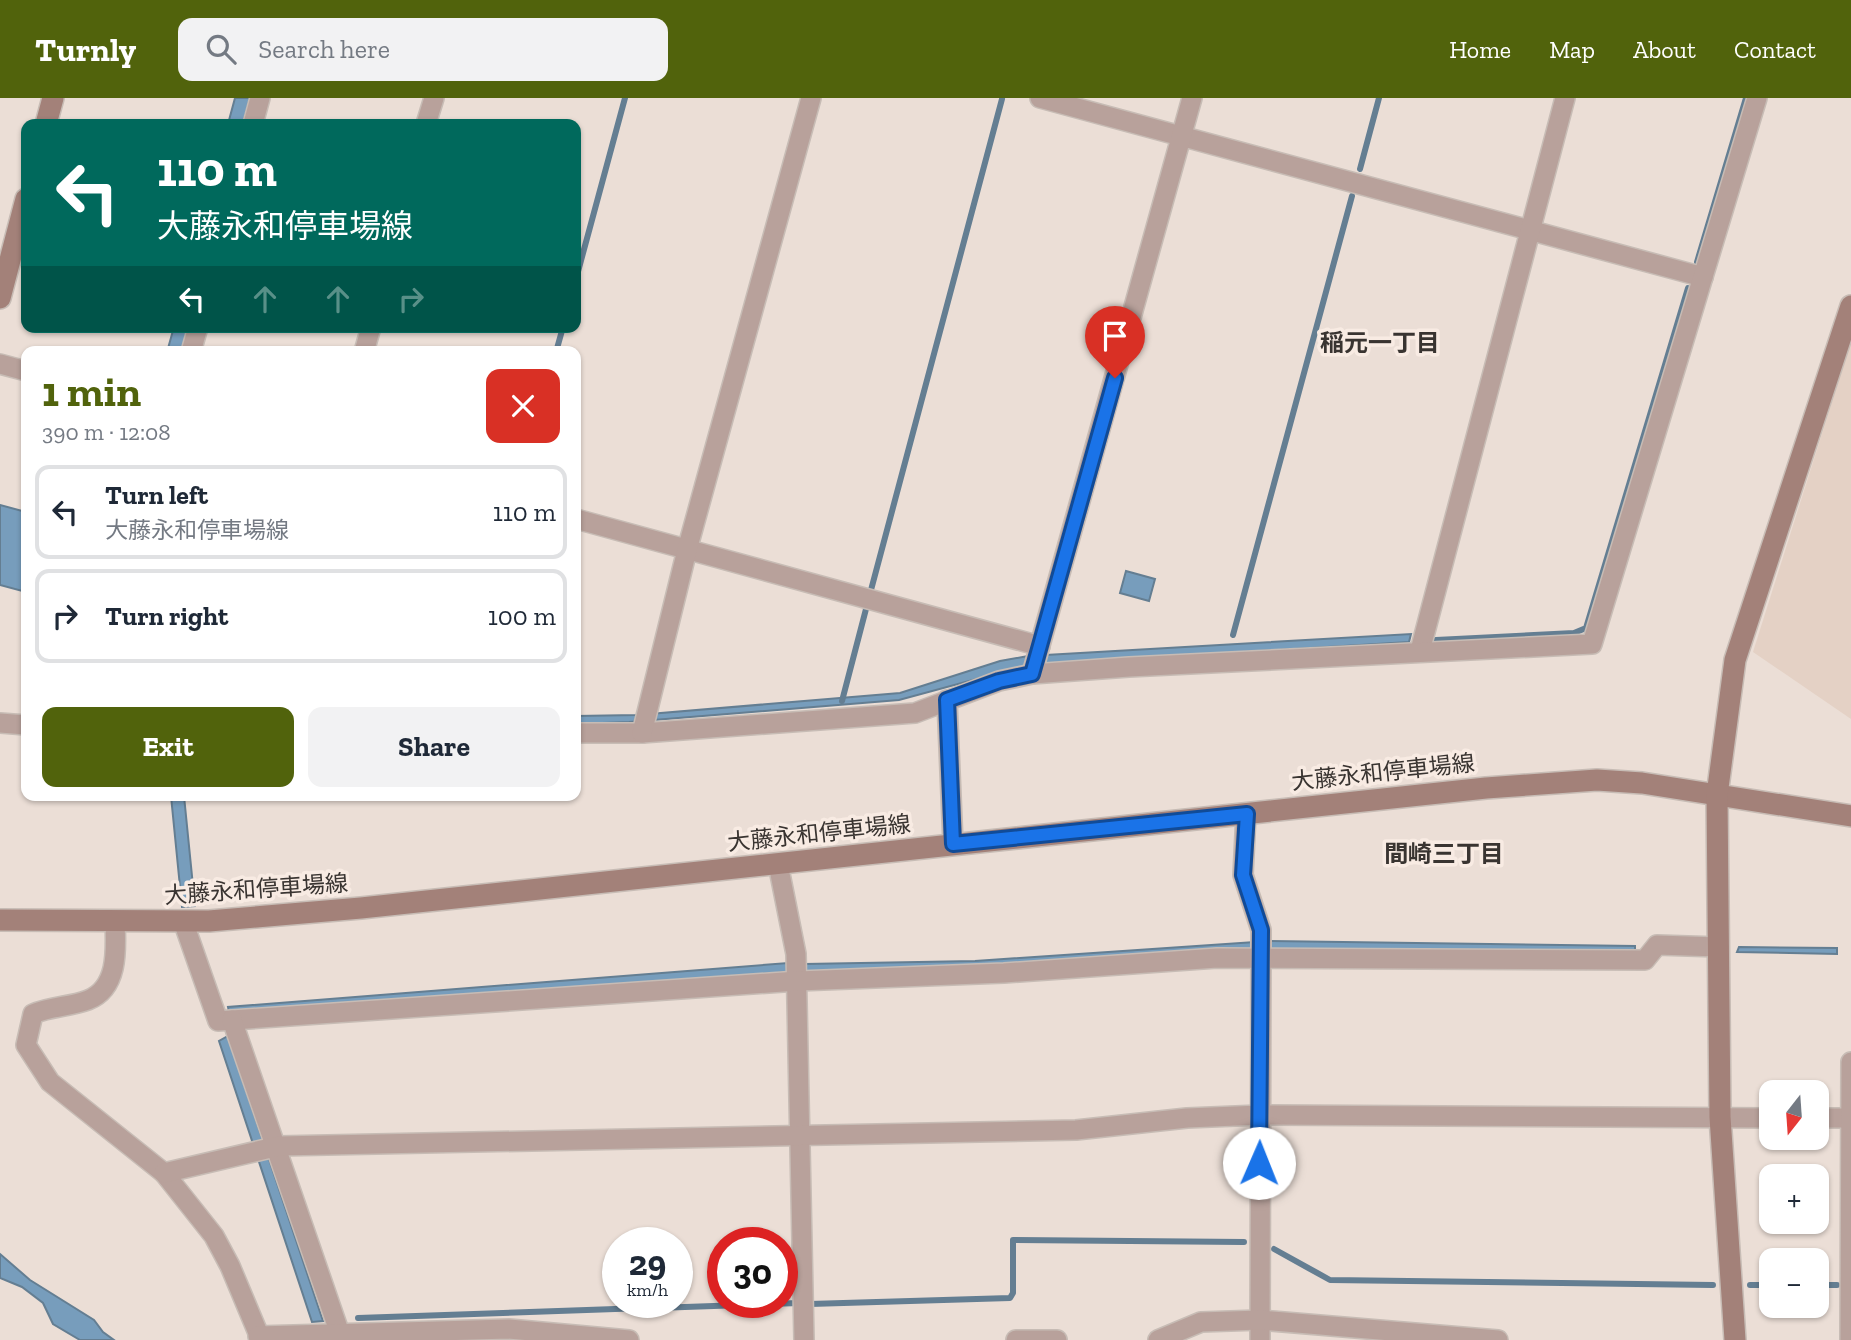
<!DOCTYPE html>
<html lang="en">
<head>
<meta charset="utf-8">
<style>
	:root { --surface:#fff; --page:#f2f2f3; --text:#1f2937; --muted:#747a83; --line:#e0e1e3; --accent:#51630c }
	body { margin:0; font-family:"Zilla Slab","Noto Sans JP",serif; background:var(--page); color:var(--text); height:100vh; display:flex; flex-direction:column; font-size:26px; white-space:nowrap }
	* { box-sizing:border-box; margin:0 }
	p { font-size:23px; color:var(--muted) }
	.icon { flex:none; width:38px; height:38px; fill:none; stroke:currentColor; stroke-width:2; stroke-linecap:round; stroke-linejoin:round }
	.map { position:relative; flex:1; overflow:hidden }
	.drawer { position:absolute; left:21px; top:248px; width:560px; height:455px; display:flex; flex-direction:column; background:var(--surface); border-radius:14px; box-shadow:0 2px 5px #0004 }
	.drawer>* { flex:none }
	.hud { position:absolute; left:21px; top:21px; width:560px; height:214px; border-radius:14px; box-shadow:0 2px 5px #0004; background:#00695c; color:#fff; overflow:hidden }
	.needle { width:46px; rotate:197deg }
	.buttons { position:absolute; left:1759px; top:982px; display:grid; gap:14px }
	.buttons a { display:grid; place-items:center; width:70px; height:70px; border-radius:14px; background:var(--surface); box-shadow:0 2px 5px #0004; font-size:35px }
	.speed { position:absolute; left:602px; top:1129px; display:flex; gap:14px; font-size:35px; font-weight:700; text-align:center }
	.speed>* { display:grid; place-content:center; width:91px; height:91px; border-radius:50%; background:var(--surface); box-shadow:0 2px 5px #0004; line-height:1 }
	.speed small { font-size:18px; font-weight:400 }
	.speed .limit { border:10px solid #d22; background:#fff; color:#111 }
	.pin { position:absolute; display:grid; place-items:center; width:60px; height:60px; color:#fff; margin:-72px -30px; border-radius:50% 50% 50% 0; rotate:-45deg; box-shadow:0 0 7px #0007 }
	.pin .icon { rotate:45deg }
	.me { position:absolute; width:77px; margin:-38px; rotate:1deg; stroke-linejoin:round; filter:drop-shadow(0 0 5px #0008) }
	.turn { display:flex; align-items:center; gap:24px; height:147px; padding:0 21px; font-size:32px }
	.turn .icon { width:91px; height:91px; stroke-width:2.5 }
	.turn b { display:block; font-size:49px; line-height:60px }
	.lanes { display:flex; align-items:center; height:66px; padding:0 21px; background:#0003; justify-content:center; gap:35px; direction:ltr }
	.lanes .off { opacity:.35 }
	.round { display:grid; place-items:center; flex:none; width:74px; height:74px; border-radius:14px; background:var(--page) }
	.head { display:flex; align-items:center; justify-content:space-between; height:119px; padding:0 21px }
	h1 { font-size:42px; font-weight:800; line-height:52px; color:var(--accent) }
	.button { display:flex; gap:14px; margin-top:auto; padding:14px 21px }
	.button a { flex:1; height:80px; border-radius:14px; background:var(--accent); color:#fff; font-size:28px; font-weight:800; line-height:80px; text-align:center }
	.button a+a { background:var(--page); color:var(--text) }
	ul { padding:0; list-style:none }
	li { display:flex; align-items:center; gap:21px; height:94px; margin:0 14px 10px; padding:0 7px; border:4px solid var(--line); border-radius:14px }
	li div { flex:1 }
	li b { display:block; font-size:26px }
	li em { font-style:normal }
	header { display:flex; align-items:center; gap:42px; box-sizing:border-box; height:98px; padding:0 35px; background:var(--accent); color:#fff }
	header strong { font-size:33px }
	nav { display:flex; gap:38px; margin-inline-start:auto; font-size:24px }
	.search { width:490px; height:63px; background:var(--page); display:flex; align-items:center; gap:18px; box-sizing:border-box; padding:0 24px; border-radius:14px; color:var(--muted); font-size:26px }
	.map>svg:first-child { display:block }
</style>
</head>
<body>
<header>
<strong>Turnly</strong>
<div class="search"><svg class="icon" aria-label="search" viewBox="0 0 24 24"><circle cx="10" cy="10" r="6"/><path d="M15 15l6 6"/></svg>Search here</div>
<nav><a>Home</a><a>Map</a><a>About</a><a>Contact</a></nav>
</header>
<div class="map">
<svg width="1851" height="1242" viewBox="0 0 1851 1242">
	<rect width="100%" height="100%" fill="#ebded6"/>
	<path fill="#e4d1c5" d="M1851,244V621L1753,554Z"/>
	<g fill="#779dbc" stroke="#647e92" stroke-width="2">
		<path d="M235,0H250L243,26H228Z"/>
		<path d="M174,229H188L182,254H167Z"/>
		<path d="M0,407L26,414V494L0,487Z"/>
		<path d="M1126,473L1155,481L1149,503L1120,495Z"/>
		<path d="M1411,536L1409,544L1028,567L899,602L629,624L576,626V618L637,617L900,595L1000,563L1028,558Z"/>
		<path d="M171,698H184L195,808L182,809Z"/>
		<path d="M1270,843L1635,848V857L806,875L805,866L975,863Z"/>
		<path d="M1739,849L1837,850V856L1737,854Z"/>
		<path d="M788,865L790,874L237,916L229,914L228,909Z"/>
		<path d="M228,938L323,1223L312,1224L219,943Z"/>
		<path d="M0,1156L30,1182L94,1222L103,1234L114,1242H80L53,1226L43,1205L22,1189L0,1180Z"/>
	</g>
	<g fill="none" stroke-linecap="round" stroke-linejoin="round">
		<g stroke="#647e92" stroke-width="6">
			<path d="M1360,71L1379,0"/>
			<path d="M1697,164L1746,0"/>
			<path d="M576,181L625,0"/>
			<path d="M556,254L563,229"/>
			<path d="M871,492L1002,1"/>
			<path d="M1233,537L1352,98"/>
			<path d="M1436,542L1574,535L1586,530L1688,190"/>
			<path d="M842,603L866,511"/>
			<path d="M1274,1151L1330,1182L1713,1187"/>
			<path d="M1750,1187H1771"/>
			<path d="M1816,1187H1837"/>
			<path d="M810,1206L1010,1200L1013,1195V1142L1244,1144"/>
			<path d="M656,1210L799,1205"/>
			<path d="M358,1220L644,1210"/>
		</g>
		<g stroke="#c7bcb5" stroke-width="22">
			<g id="street">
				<path d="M1040,0L1703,179"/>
				<path d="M253,26L260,0"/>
				<path d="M426,26L434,0"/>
				<path d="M191,254L198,229"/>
				<path d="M364,254L371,229"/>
				<path d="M0,266L26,273"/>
				<path d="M576,421L1040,548"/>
				<path d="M1420,553L1565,0"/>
				<path d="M1032,576L1192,0"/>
				<path d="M947,602L953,746"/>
				<path d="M0,625L26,627"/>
				<path d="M576,635H642L915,615L999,583L1032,576L1129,569L1592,546L1757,0"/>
				<path d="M642,635L687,452L811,0"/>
				<path d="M1246,716L1243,777L1261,832L1260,1242"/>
				<path d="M778,766L796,856L804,1242"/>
				<path d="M183,823L218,923L798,883L1004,875L1217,860L1645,862L1657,847L1719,849"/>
				<path d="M115,824C116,850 119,890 88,902C70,909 51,908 33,916L26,947L50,984L164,1075L214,1138L230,1168L261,1242"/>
				<path d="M232,922L339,1233"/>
				<path d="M1816,1020H1851"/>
				<path d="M164,1075L279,1048L1076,1032L1187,1020L1260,1017L1771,1020"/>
				<path d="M258,1238L509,1231L629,1242"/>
				<path d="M1016,1242H1057"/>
				<path d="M1158,1242L1201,1224L1260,1222L1498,1242"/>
				<path d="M1850,1242L1851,964"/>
			</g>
		</g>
		<g stroke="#c7bcb5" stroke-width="24">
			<g id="secondary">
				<path d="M46,26L53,0"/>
				<path d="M0,200L26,101"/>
				<path d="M0,822L209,823L361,810L1486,690L1597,682L1642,685L1851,718"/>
				<path d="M1735,1242L1720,1019L1717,697L1735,562L1851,208"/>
			</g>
		</g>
		<use href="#street" stroke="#b8a19b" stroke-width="19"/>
		<use href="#secondary" stroke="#a38179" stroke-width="21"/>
	</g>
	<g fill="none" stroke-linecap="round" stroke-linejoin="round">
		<g stroke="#114b97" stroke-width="18">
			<path id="route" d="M1115,280L1032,576L999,583L947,602L953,746L1247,716L1243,777L1261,832L1259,1065"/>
		</g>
		<use href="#route" stroke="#1a73e8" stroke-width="12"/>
	</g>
	<g text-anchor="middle" stroke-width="7" stroke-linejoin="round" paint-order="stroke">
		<g font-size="23" fill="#393431" stroke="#f8ebe3">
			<text transform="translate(1383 674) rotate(-6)" y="8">大藤永和停車場線</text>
			<text transform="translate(819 735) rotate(-6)" y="8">大藤永和停車場線</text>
			<text transform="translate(256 791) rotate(-4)" y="8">大藤永和停車場線</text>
		</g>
		<g font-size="24" font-weight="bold" fill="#393431" stroke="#f8ebe3">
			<text x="1380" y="253">稲元一丁目</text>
			<text x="1444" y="764">間崎三丁目</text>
		</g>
	</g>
</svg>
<div class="buttons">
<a><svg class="needle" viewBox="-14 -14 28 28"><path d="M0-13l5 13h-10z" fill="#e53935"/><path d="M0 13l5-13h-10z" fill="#747a83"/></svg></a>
<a>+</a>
<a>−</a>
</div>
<div class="speed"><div>29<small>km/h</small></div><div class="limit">30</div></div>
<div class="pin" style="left:1115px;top:280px;background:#d93025"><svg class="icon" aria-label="arrive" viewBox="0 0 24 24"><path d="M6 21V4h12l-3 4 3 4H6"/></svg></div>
<svg class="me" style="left:1259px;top:1065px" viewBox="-20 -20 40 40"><circle r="19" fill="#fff"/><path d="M0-13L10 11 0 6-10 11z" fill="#1a73e8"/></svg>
<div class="hud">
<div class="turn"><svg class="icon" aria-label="left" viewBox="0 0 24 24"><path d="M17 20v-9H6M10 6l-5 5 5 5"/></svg><div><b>110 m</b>大藤永和停車場線</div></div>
<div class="lanes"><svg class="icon" aria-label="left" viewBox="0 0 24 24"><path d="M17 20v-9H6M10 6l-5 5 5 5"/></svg><svg class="icon off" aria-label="ahead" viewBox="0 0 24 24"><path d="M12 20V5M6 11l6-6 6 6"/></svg><svg class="icon off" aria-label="ahead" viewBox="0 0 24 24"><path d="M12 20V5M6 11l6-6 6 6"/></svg><svg class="icon off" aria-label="right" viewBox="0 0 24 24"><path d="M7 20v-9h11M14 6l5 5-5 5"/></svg></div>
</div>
<section class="drawer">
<div class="head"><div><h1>1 min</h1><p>390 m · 12:08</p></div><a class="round" style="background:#d93025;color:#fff"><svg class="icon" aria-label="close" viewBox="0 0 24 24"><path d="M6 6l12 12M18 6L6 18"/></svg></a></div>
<ul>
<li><svg class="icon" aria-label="left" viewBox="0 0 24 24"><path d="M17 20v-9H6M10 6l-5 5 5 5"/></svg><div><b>Turn left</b><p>大藤永和停車場線</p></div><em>110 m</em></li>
<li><svg class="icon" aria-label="right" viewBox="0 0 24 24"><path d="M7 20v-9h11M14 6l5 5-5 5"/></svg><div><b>Turn right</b></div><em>100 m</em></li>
</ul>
<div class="button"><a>Exit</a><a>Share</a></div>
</section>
</div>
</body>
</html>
